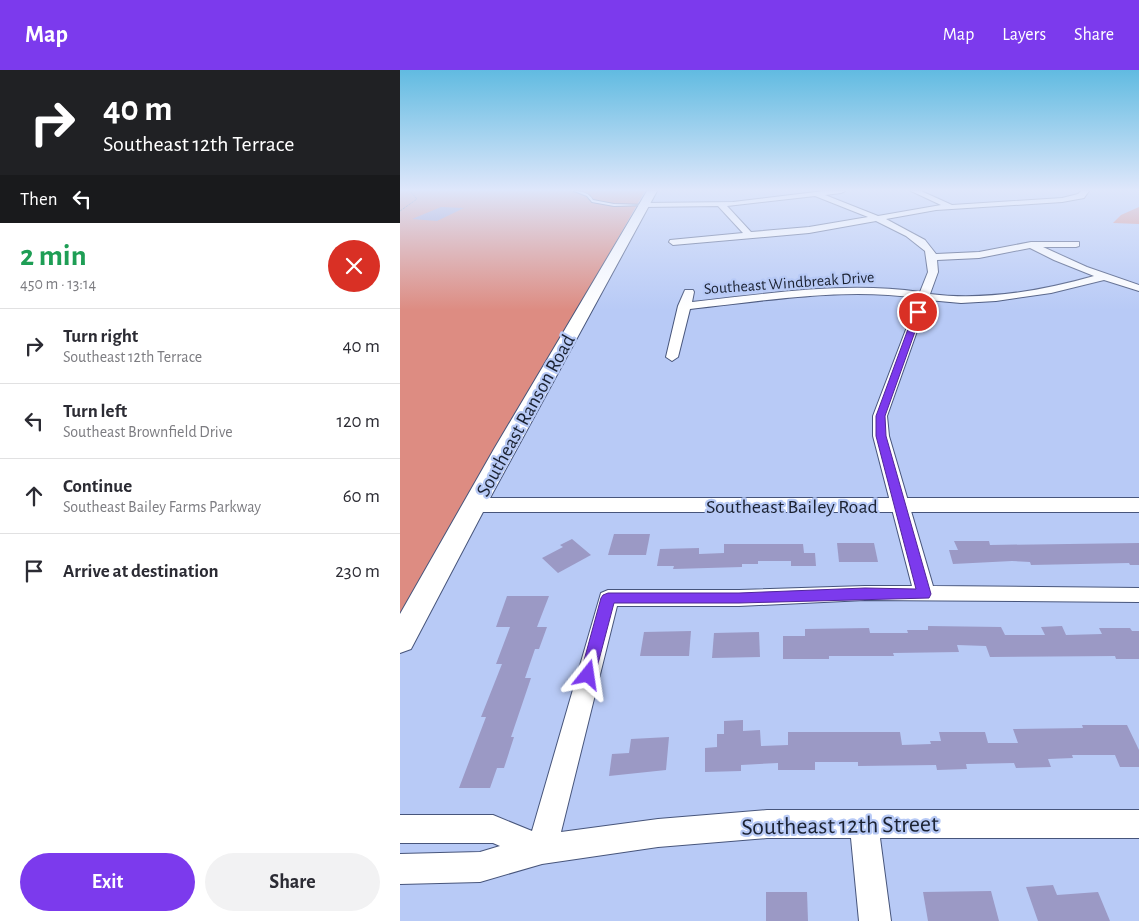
<!DOCTYPE html>
<html lang="en">
<head>
<meta charset="utf-8">
<style>
	:root { --surface:#fff; --page:#f2f2f3; --text:#2b2b33; --muted:#7c7c81; --line:#e1e1e2; --accent:#7c3aed }
	body { margin:0; font-family:"Alegreya Sans",sans-serif; background:var(--page); color:var(--text); height:100vh; display:flex; flex-direction:column; font-size:19px; white-space:nowrap }
	* { box-sizing:border-box; margin:0 }
	p { font-size:16px; color:var(--muted) }
	.icon { flex:none; width:28px; height:28px; fill:none; stroke:currentColor; stroke-width:2; stroke-linecap:round; stroke-linejoin:round }
	.map { position:relative; flex:1; overflow:hidden }
	.sheet { display:flex; flex-direction:column; background:var(--surface); width:400px }
	.sheet>* { flex:none }
	.guide { background:#202124; color:#fff; overflow:hidden }
	.pin { position:absolute; display:grid; place-items:center; width:42px; height:42px; color:#fff; margin:-21px; border:2px solid #fff; border-radius:50%; box-shadow:0 1px 5px #0007 }
	.me { position:absolute; width:55px; margin:-28px; rotate:15deg; stroke-linejoin:round; filter:drop-shadow(0 0 4px #0008) }
	.turn { display:flex; align-items:center; gap:18px; height:105px; padding:0 20px; font-size:22px }
	.turn .icon { width:65px; height:65px; stroke-width:2.5 }
	.turn b { display:block; font-size:35px; line-height:42px }
	.then { display:flex; align-items:center; height:48px; padding:0 20px; background:#0003; gap:10px; font-size:19px }
	.round { display:grid; place-items:center; flex:none; width:52px; height:52px; border-radius:26px; background:var(--page) }
	.head { display:flex; align-items:center; justify-content:space-between; height:85px; padding:0 20px }
	h1 { font-size:30px; font-weight:700; line-height:38px; color:#1e9e55 }
	.cta { display:flex; gap:10px; margin-top:auto; padding:10px 20px }
	.cta a { flex:1; height:58px; border-radius:30px; background:var(--accent); color:#fff; font-size:20px; font-weight:700; line-height:58px; text-align:center }
	.cta a+a { background:var(--page); color:var(--text) }
	ul { padding:0; list-style:none }
	li { display:flex; align-items:center; gap:15px; height:75px; padding:0 20px; border-top:1px solid var(--line) }
	li div { flex:1 }
	li b { display:block; font-size:19px }
	li em { font-style:normal }
	header { display:flex; align-items:center; gap:30px; box-sizing:border-box; height:70px; padding:0 25px; background:var(--accent); color:#fff }
	header strong { font-size:24px }
	nav { display:flex; gap:28px; margin-inline-start:auto; font-size:18px }
	main { display:flex; flex:1; min-height:0 }
	.map>svg:first-child { display:block }
</style>
</head>
<body>
<header>
<strong>Map</strong>
<nav><a>Map</a><a>Layers</a><a>Share</a></nav>
</header>
<main>
<section class="sheet">
<div class="guide">
<div class="turn"><svg class="icon" aria-label="right" viewBox="0 0 24 24"><path d="M7 20v-9h11M14 6l5 5-5 5"/></svg><div><b>40 m</b>Southeast 12th Terrace</div></div>
<div class="then">Then<svg class="icon" aria-label="left" viewBox="0 0 24 24"><path d="M17 20v-9H6M10 6l-5 5 5 5"/></svg></div>
</div>
<div class="head"><div><h1>2 min</h1><p>450 m · 13:14</p></div><a class="round" style="background:#d93025;color:#fff"><svg class="icon" aria-label="close" viewBox="0 0 24 24"><path d="M6 6l12 12M18 6L6 18"/></svg></a></div>
<ul>
<li><svg class="icon" aria-label="right" viewBox="0 0 24 24"><path d="M7 20v-9h11M14 6l5 5-5 5"/></svg><div><b>Turn right</b><p>Southeast 12th Terrace</p></div><em>40 m</em></li>
<li><svg class="icon" aria-label="left" viewBox="0 0 24 24"><path d="M17 20v-9H6M10 6l-5 5 5 5"/></svg><div><b>Turn left</b><p>Southeast Brownfield Drive</p></div><em>120 m</em></li>
<li><svg class="icon" aria-label="ahead" viewBox="0 0 24 24"><path d="M12 20V5M6 11l6-6 6 6"/></svg><div><b>Continue</b><p>Southeast Bailey Farms Parkway</p></div><em>60 m</em></li>
<li><svg class="icon" aria-label="arrive" viewBox="0 0 24 24"><path d="M6 21V4h12l-3 4 3 4H6"/></svg><div><b>Arrive at destination</b></div><em>230 m</em></li>
</ul>
<div class="cta"><a>Exit</a><a>Share</a></div>
</section>
<div class="map">
<svg width="739" height="851" viewBox="0 0 739 851">
	<rect width="100%" height="100%" fill="#b8caf6"/>
	<g fill="#dd8c82">
		<path d="M0,121H245L0,549Z"/>
		<path d="M739,137V154L713,153L721,145Z"/>
	</g>
	<g fill="#9b99c5">
		<path d="M41,137L64,138L37,151L12,149Z"/>
		<path d="M214,464H250L246,485H208Z"/>
		<path d="M172,469L191,485L158,503L142,488L163,477L160,475Z"/>
		<path d="M554,471H589L590,475L739,473V495H730L729,493L631,495L630,492L612,491L553,494L549,480H558Z"/>
		<path d="M437,473H474L478,492H439Z"/>
		<path d="M324,474H403L404,483H415L416,496H391V491H358V494H342V497L273,499L274,496H257L260,479L299,478V484L324,483Z"/>
		<path d="M107,526H149L137,557H147L139,579H135L125,608H131L111,667H114L104,698H97L90,718H59L86,647H81L102,594H96L110,557H96Z"/>
		<path d="M528,556L601,557L605,565H645L641,557L662,556L666,565L702,564L699,558H730L732,561H739V589H716L715,586L590,587L586,576L557,575L559,582L493,583L494,586H429V589H383V566H405V559L469,558L470,563H508L507,560H528Z"/>
		<path d="M291,561L289,586H240L244,562Z"/>
		<path d="M359,562L360,587L312,588L314,563Z"/>
		<path d="M343,650V661L360,660L361,676L388,675V662H500L502,675L531,674L530,671H541L539,662H585L588,673H618L613,659L683,658L682,655H727L739,680V697H720L715,685H672L673,688L648,689L651,697L616,698L614,693L566,694L567,699L537,700L536,695L458,696V692H415V700H378V693L341,695V701L305,702V678L317,677V664H324V651Z"/>
		<path d="M269,667L266,700L209,706L212,684L229,683L231,669Z"/>
		<path d="M653,815L657,825L698,822L710,851H638L626,817Z"/>
		<path d="M591,821L599,851H528L523,822Z"/>
		<path d="M366,822H407L408,851H366Z"/>
	</g>
	<g fill="none" stroke-linecap="round" stroke-linejoin="round">
		<g stroke="#47557b" stroke-width="2">
			<path id="lane" d="M174,121C183,121 189,123 193,130L214,134L246,135L214,136L192,132L187,126Z"/>
		</g>
		<g stroke="#47557b" stroke-width="2">
			<path id="street" d="M424,121H445L441,123L425,125L478,146L541,135L511,121H521L552,135L662,128L678,124L681,121H689L684,128L662,132L536,140L486,149L525,170L536,184L579,182L631,172H679V176L676,177H643L687,197L739,215V221L704,210L651,223L596,231L561,233L528,230L487,346L489,366L533,516L739,518V532L465,530L339,536H217L161,762L258,749L367,740H739V768H480L491,851H459L451,768H367L258,777L142,794L80,812L0,814V784L80,782L100,776L93,773H0V745H93L132,761L201,523L208,520H339L465,516H512L473,366V346L518,228C442,217 365,231 290,239L278,287L272,291L266,287L278,236L285,220H293L294,222L292,232C368,224 444,211 520,222L528,202L525,181L506,166L476,151L409,163L273,175L269,172L270,170L343,163L318,136L244,137L240,135L244,133L333,132ZM415,126L468,147L409,157L351,162L327,136ZM630,178L654,190L694,206C641,221 585,231 530,224L538,202L537,190L579,188Z"/>
		</g>
		<g stroke="#47557b" stroke-width="2">
			<path id="secondary" d="M247,121H257L90,428H739V442H83L11,579L0,583V544L94,379Z"/>
		</g>
		<path stroke="#64708d" stroke-width="1" stroke-dasharray="2.5 1" stroke-linecap="butt" d="M0,141L17,129L10,121"/>
		<use href="#lane" fill="#fff" fill-rule="evenodd"/>
		<use href="#street" fill="#fff" fill-rule="evenodd"/>
		<use href="#secondary" fill="#fff" fill-rule="evenodd"/>
	</g>
	<linearGradient id="sky" x2="0" y2="1"><stop stop-color="#61bbe1"/><stop offset="0.5" stop-color="#dfe7fb"/><stop offset="1" stop-color="#dfe7fb" stop-opacity="0"/></linearGradient>
	<rect width="739" height="240" fill="url(#sky)"/>
	<path fill="#7c3aed" stroke="#51269a" d="M515,240L522,242L485,346L486,366L531,524L529,528L339,533H214L195,605L193,610L188,612L182,610L180,605L201,528L203,525L208,523H339L465,518L516,519L476,366V346Z"/>
	<g text-anchor="middle" stroke-width="4.5" stroke-linejoin="round" paint-order="stroke">
		<g font-size="16" fill="#1b2232" stroke="#b8caf6">
			<text transform="translate(389 212) rotate(-4)" y="6">Southeast Windbreak Drive</text>
		</g>
		<g font-size="20" fill="#1b2232" stroke="#b8caf6">
			<text transform="translate(125 345) rotate(-61)" y="7">Southeast Ranson Road</text>
			<text x="392" y="443">Southeast Bailey Road</text>
		</g>
		<g font-size="24" fill="#1b2232" stroke="#b8caf6">
			<text transform="translate(440 755) rotate(-1)" y="8">Southeast 12th Street</text>
		</g>
	</g>
</svg>
<div class="pin" style="left:518px;top:242px;background:#d93025"><svg class="icon" aria-label="arrive" viewBox="0 0 24 24"><path d="M6 21V4h12l-3 4 3 4H6"/></svg></div>
<svg class="me" style="left:188px;top:605px" viewBox="-20 -20 40 40"><path d="M0-17L14 15 0 8-14 15z" fill="#7c3aed" stroke="#fff" stroke-width="4"/></svg>
</div>
</main>
</body>
</html>
